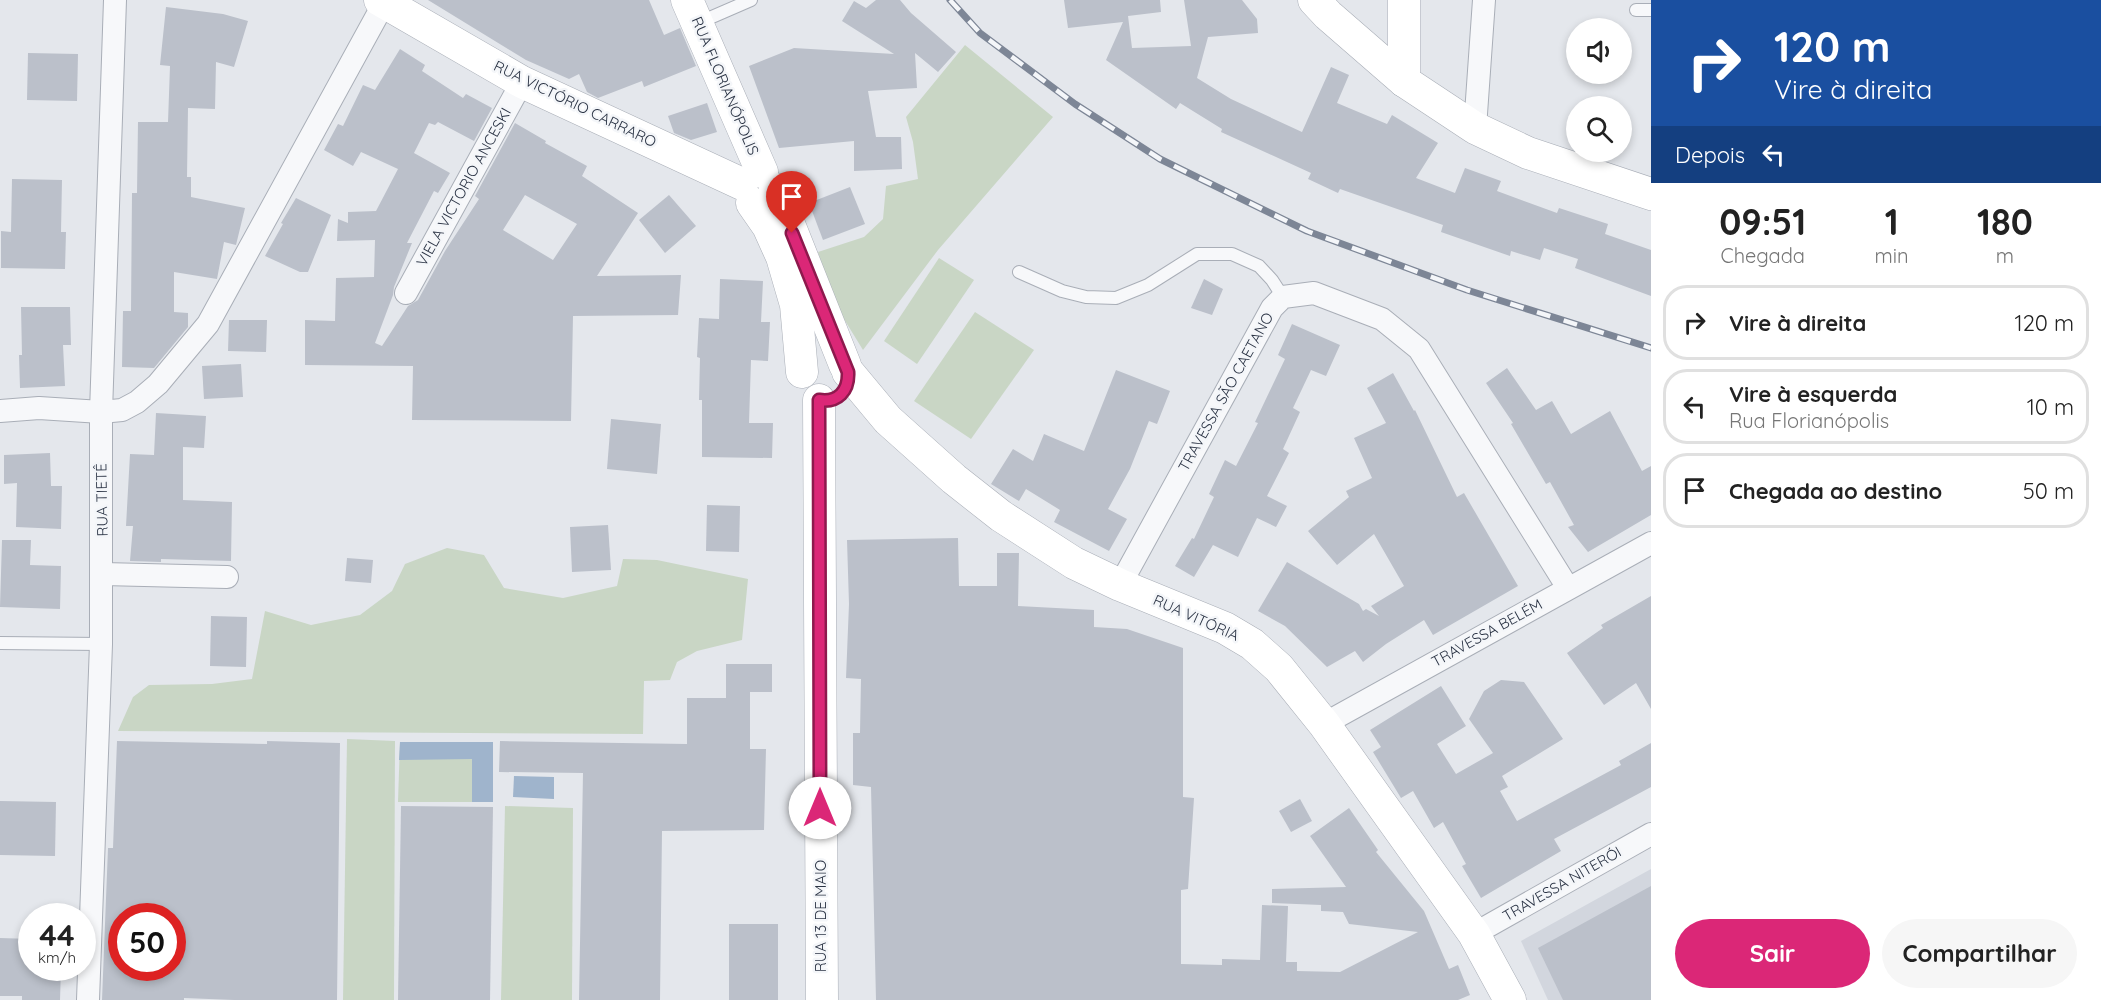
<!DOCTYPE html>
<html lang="pt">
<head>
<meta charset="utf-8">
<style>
	:root { --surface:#fff; --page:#f6f6f6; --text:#222; --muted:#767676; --line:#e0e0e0; --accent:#db2777 }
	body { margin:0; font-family:Quicksand,sans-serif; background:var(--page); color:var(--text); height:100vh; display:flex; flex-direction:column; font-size:22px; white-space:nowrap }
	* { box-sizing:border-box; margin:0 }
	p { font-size:20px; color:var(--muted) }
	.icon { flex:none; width:33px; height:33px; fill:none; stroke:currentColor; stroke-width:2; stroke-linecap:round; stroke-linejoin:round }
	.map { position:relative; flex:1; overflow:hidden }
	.sheet { display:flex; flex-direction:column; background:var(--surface); width:450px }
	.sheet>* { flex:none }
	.guide { background:#1a4fa0; color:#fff; overflow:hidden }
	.fabs { position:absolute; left:1566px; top:18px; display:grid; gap:12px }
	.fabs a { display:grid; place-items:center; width:66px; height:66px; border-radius:50%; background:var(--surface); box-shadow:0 3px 9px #0003; font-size:30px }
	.speed { position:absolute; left:18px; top:903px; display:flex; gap:12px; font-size:30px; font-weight:700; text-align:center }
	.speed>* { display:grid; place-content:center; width:78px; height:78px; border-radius:50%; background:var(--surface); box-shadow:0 3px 9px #0003; line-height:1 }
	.speed small { font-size:15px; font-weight:400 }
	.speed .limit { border:9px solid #d22; background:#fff; color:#111 }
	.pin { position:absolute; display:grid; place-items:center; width:51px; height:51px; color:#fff; margin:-62px -26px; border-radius:50% 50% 50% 0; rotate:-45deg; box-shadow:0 0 6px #0007 }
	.pin .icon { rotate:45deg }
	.me { position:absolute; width:66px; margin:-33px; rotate:0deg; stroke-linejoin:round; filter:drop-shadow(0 0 4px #0008) }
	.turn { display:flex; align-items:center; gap:21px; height:126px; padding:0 24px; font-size:27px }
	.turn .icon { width:78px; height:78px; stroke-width:2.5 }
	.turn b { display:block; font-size:42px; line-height:51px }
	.then { display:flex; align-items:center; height:57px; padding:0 24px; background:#0003; gap:12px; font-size:22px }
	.eta { display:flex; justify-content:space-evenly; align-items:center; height:102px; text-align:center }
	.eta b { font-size:36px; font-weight:700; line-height:42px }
	.button { display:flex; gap:12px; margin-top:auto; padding:12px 24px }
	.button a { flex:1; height:69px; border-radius:36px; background:var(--accent); color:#fff; font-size:24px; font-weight:700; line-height:69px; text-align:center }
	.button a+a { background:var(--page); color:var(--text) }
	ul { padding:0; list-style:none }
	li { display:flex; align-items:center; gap:18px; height:75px; margin:0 12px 9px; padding:0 12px; border:3px solid var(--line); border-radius:24px }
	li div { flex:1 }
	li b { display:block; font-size:22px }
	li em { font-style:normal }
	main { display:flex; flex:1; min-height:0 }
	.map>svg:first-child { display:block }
</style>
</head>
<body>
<main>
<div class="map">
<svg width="1651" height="1000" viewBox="0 0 1651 1000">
	<rect width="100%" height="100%" fill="#e4e7ec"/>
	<path fill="#d2d6de" d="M1651,869V1000H1548L1521,941Z"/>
	<g fill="#c9d6c5">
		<path d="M965,45L1053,117L938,250L863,350L836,306L818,252L864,237L883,219L886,186L918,179L913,142L906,117Z"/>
		<path d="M939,258L974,280L917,364L884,341Z"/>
		<path d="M975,312L1034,350L971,439L914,401Z"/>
		<path d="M447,548L484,555L504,588L563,598L617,586L623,559L657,560L748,579L742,640L697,651L677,662L670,680L644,681L643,734L118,731L133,697L149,685L212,684L252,679L265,611L311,625L360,615L392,591L405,564Z"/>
		<path d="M347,739L395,741L394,1000H343Z"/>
		<path d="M400,742H493V802H398Z"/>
		<path d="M505,806L573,808L572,1000H501Z"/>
	</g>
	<g fill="#9fb4cc">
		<path d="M400,742H493V802H472V759L399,760Z"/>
		<path d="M514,776L554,777V799L513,797Z"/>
	</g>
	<g fill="#bbc0ca" fill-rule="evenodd">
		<path d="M428,0H649L664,35L680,28L696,66L644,87L642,81L598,98L587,92L579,74L569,79L526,60Z"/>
		<path d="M876,0H900L911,13L956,52L938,72L915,53L917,88L868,91L876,137H901L902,169L854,171V141L779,148L749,66L794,48L894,54L842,21L854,1L866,8Z"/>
		<path d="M1064,0H1160L1161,12L1128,16L1132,48L1191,46L1184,0H1242L1257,19L1258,33L1208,37L1197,78L1231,99L1302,132L1331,67L1349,75L1337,103L1387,124L1392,115L1438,143L1416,178L1455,193L1465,168L1501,181L1497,191L1557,213L1559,208L1608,224L1605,234L1651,250V296L1575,268L1578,259L1544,248L1540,260L1511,251L1510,256L1441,232L1443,225L1340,189L1338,193L1308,179L1311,173L1221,132L1222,129L1180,103L1176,109L1106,60L1123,22L1068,28Z"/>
		<path d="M166,7L223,14L248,21L234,67L216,62L215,109L188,108L187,177H191V197L245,208L236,245L224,242L217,279L174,272V312L188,313V327L154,368L122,367L123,311H131L132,193H137L138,122H168L170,66L160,65Z"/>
		<path d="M400,49L425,65L422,71L463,98L466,94L492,108L474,141L438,122L435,125L429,123L414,153L450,173L438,193L434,191L407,243H412L394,287L393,295L375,343L382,346L408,306L418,300L445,251L479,199L475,196L515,123L546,141L545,143L587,166L582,176L638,213L597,276L681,275L678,315L573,316L571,421L412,420L413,366L305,365V320L335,321L336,278L374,277L375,240L337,241L338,219L348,223V212L376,211L398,169L361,152L353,166L324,150L338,124L343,126L363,85L375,90ZM525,195L577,224L553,260L503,230Z"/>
		<path d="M28,53L78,54L77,101L27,100Z"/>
		<path d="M707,103L717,132L691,140L674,133L668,116Z"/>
		<path d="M12,179L62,180L61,232H66L65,269L1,268V231L11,232Z"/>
		<path d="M850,187L865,224L823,240L809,203Z"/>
		<path d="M669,195L696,226L665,253L639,220Z"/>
		<path d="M296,198L331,215L308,272H300L265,256L283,224L281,223Z"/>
		<path d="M720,279L763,281L761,322H770L768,361L751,360L749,423H773L772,458L702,457V400H699L700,358L697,357L699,318L719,319Z"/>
		<path d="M1204,279L1223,289L1212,315L1191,308Z"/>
		<path d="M21,307H70L71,345H63L65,386L20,388L19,355H22Z"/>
		<path d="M229,320H267L266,352L228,351Z"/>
		<path d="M1292,324L1340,345L1326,376L1311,370L1293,408L1300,412L1283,449L1289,453L1267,496L1287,506L1276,527L1257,518L1238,557L1213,545L1194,577L1175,566L1192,538L1194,539L1214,497L1209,494L1225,460L1236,466L1258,423L1255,422L1285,359L1278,355Z"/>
		<path d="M241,364L243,397L204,399L202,366Z"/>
		<path d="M1507,368L1536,410L1552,401L1571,434L1610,411L1642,471L1651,466V515L1588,552L1568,527L1574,525L1550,482L1546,484L1511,424L1513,423L1486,383Z"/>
		<path d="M1116,370L1170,391L1157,424L1149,421L1130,469L1108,509L1127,519L1109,551L1054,522L1060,510L1026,489L1019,501L991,484L1013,449L1033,461L1044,434L1084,451Z"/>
		<path d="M1393,373L1414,411L1415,410L1457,497L1464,493L1518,586L1433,635L1424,620L1386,644L1363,662L1355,651L1327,667L1285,626L1258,611L1287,562L1359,604L1363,611L1366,609L1379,616L1371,606L1404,586L1374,534L1337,565L1308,531L1349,497L1346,491L1372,478L1354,438L1386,423L1367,388Z"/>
		<path d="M156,413L206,416L204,448L183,447V500L232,502L231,561L161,559V562L130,561L133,526H126L130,454L154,455Z"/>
		<path d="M611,419L661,424L657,474L607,469Z"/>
		<path d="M50,453L51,486H62L61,529L16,527L17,483L4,484V455Z"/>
		<path d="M707,505L740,506L739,552L706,551Z"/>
		<path d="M608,525L611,570L572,572L570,527Z"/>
		<path d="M958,538L959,586H997V553H1019L1018,606L1094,610V627L1127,629L1183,648V797L1194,798L1188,889L1181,890V964L1222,965V959L1260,960L1262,905L1288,906L1286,962H1297V971L1340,972L1418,932L1349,924L1343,912L1321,911V905L1272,903V889L1346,887L1310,836L1349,808L1378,850L1376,852L1424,911L1449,969L1458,965L1470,995L1458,1000H876L871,787L853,785V733H860L861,679L846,678L849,604L847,540Z"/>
		<path d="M2,540H31L30,565L61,566L60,609L0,607Z"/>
		<path d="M347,558L373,560L371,583L345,581Z"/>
		<path d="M1651,596V709L1636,683L1604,705L1567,653L1603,628L1601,625Z"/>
		<path d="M211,616L247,617L246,667L210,666Z"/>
		<path d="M726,664H772V692H750V749H766L764,830L662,831L660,1000H579L583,773L499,772L500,741L687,744V698H726Z"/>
		<path d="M1501,680L1524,682L1563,739L1502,776L1508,787L1500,791L1517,821L1621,765L1619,761L1651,743V787L1554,839L1561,851L1481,898L1462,866L1466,864L1443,822L1434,828L1413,791L1401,798L1373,752L1381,747L1370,730L1441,686L1466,726L1437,744L1456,774L1493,753L1469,719L1484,691Z"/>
		<path d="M117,741L267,744V741L340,743L337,1000H234L184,998V1000H102L108,848H113ZM122,916H172V968H122Z"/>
		<path d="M1300,799L1312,821L1291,832L1279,811Z"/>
		<path d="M0,801L56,802L55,856L0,855Z"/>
		<path d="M401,806L493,807L490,1000H398Z"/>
		<path d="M1651,886V1000H1563L1538,948Z"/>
		<rect x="729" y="924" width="49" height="76"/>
		<path d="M0,938L32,939V968H61L60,1000H22V996H0Z"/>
	</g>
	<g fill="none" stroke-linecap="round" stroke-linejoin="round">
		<g stroke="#a9aeb7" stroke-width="14">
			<g id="lane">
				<path d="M1636,10H1651"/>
				<path d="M698,23L751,0"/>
				<path d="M1019,272L1062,291L1086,297L1116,298L1148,285L1197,254H1232L1259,266L1272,280L1283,297"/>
				<path d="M0,643L101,644"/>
			</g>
		</g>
		<g stroke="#a9aeb7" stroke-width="24">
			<g id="street">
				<path d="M1475,128L1484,0"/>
				<path d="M406,293L522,82"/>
				<path d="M0,411L39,408L101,412L122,410L137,402L158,384L208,324L384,3"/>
				<path d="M103,574L227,577"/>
				<path d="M1120,585L1272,308L1283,297L1314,293L1382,319L1419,349L1568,588"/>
				<path d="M1324,724L1651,543"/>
				<path d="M1474,934L1651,834"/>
				<path d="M88,1000L101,644V412L115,0"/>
			</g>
		</g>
		<g stroke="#a9aeb7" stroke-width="33">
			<g id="secondary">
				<path d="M380,0L522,82L742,184"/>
				<path d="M687,0L762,172"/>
				<path d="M1314,0L1328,15L1404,81L1475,128L1528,153L1651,194"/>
				<path d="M1404,81V0"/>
				<path d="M775,189L845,365"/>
				<path d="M752,203L768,226L782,257L796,305L802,372"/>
				<path d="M848,372L888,420L954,479L1001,516L1074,563L1120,585L1225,628L1252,644L1279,668L1324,724L1474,934L1510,1000"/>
				<path d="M819,400L822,1000"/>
			</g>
		</g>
		<use href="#lane" stroke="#f7f8fa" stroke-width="12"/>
		<use href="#street" stroke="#f7f8fa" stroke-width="22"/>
		<use href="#secondary" stroke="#fff" stroke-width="32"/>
		<g stroke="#7d8696" stroke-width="7">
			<path id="rail" d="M950,0L980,33L1075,104L1160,159L1307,231L1467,290L1651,348"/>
		</g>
		<use href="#rail" stroke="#f4f6f9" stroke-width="4.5" stroke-dasharray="14" stroke-linecap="butt"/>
	</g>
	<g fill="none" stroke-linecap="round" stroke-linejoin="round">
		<g stroke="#8e194d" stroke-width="15">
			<path id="route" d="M792,233L848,372C849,391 838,403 819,400L820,808"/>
		</g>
		<use href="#route" stroke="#db2777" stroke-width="10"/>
	</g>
	<g text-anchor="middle" stroke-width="5" stroke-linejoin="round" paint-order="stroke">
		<g font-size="15" fill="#2b3445" stroke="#f4f6f9">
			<text transform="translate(725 86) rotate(67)" y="5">RUA FLORIANÓPOLIS</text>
			<text transform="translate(575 104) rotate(26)" y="5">RUA VICTÓRIO CARRARO</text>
			<text transform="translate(464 187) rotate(-61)" y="5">VIELA VICTORIO ANCESKI</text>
			<text transform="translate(1226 392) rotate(-61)" y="5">TRAVESSA SÃO CAETANO</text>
			<text transform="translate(102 500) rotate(-91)" y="5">RUA TIETÊ</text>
			<text transform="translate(1196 618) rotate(24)" y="5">RUA VITÓRIA</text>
			<text transform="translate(1487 633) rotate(-29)" y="5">TRAVESSA BELÉM</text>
			<text transform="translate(1562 884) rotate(-30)" y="5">TRAVESSA NITERÓI</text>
			<text transform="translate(821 916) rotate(-90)" y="5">RUA 13 DE MAIO</text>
		</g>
	</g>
</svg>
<div class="fabs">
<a><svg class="icon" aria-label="sound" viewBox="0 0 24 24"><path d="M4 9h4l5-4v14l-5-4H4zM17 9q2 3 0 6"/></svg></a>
<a><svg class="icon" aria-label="search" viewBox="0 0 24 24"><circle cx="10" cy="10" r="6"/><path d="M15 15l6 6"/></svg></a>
</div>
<div class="speed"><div>44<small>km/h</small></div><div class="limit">50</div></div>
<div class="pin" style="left:792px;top:233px;background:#d93025"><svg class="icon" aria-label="arrive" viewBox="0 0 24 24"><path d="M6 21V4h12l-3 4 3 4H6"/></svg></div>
<svg class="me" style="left:820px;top:808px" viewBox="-20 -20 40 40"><circle r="19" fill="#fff"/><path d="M0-13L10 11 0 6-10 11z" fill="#db2777"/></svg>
</div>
<section class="sheet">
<div class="guide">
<div class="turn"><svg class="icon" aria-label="right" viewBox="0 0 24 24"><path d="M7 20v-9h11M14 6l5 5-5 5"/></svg><div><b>120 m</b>Vire à direita</div></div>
<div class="then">Depois<svg class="icon" aria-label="left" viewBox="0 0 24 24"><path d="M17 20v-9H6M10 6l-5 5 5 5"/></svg></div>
</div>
<div class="eta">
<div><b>09:51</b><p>Chegada</p></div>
<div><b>1</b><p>min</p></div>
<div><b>180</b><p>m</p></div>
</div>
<ul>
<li><svg class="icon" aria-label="right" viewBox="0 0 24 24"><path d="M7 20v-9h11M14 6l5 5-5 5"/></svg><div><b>Vire à direita</b></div><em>120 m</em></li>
<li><svg class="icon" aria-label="left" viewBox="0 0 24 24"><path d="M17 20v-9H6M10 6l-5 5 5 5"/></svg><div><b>Vire à esquerda</b><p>Rua Florianópolis</p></div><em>10 m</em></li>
<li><svg class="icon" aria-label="arrive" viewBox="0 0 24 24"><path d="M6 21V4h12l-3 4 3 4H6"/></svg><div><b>Chegada ao destino</b></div><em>50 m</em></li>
</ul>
<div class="button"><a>Sair</a><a>Compartilhar</a></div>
</section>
</main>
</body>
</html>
